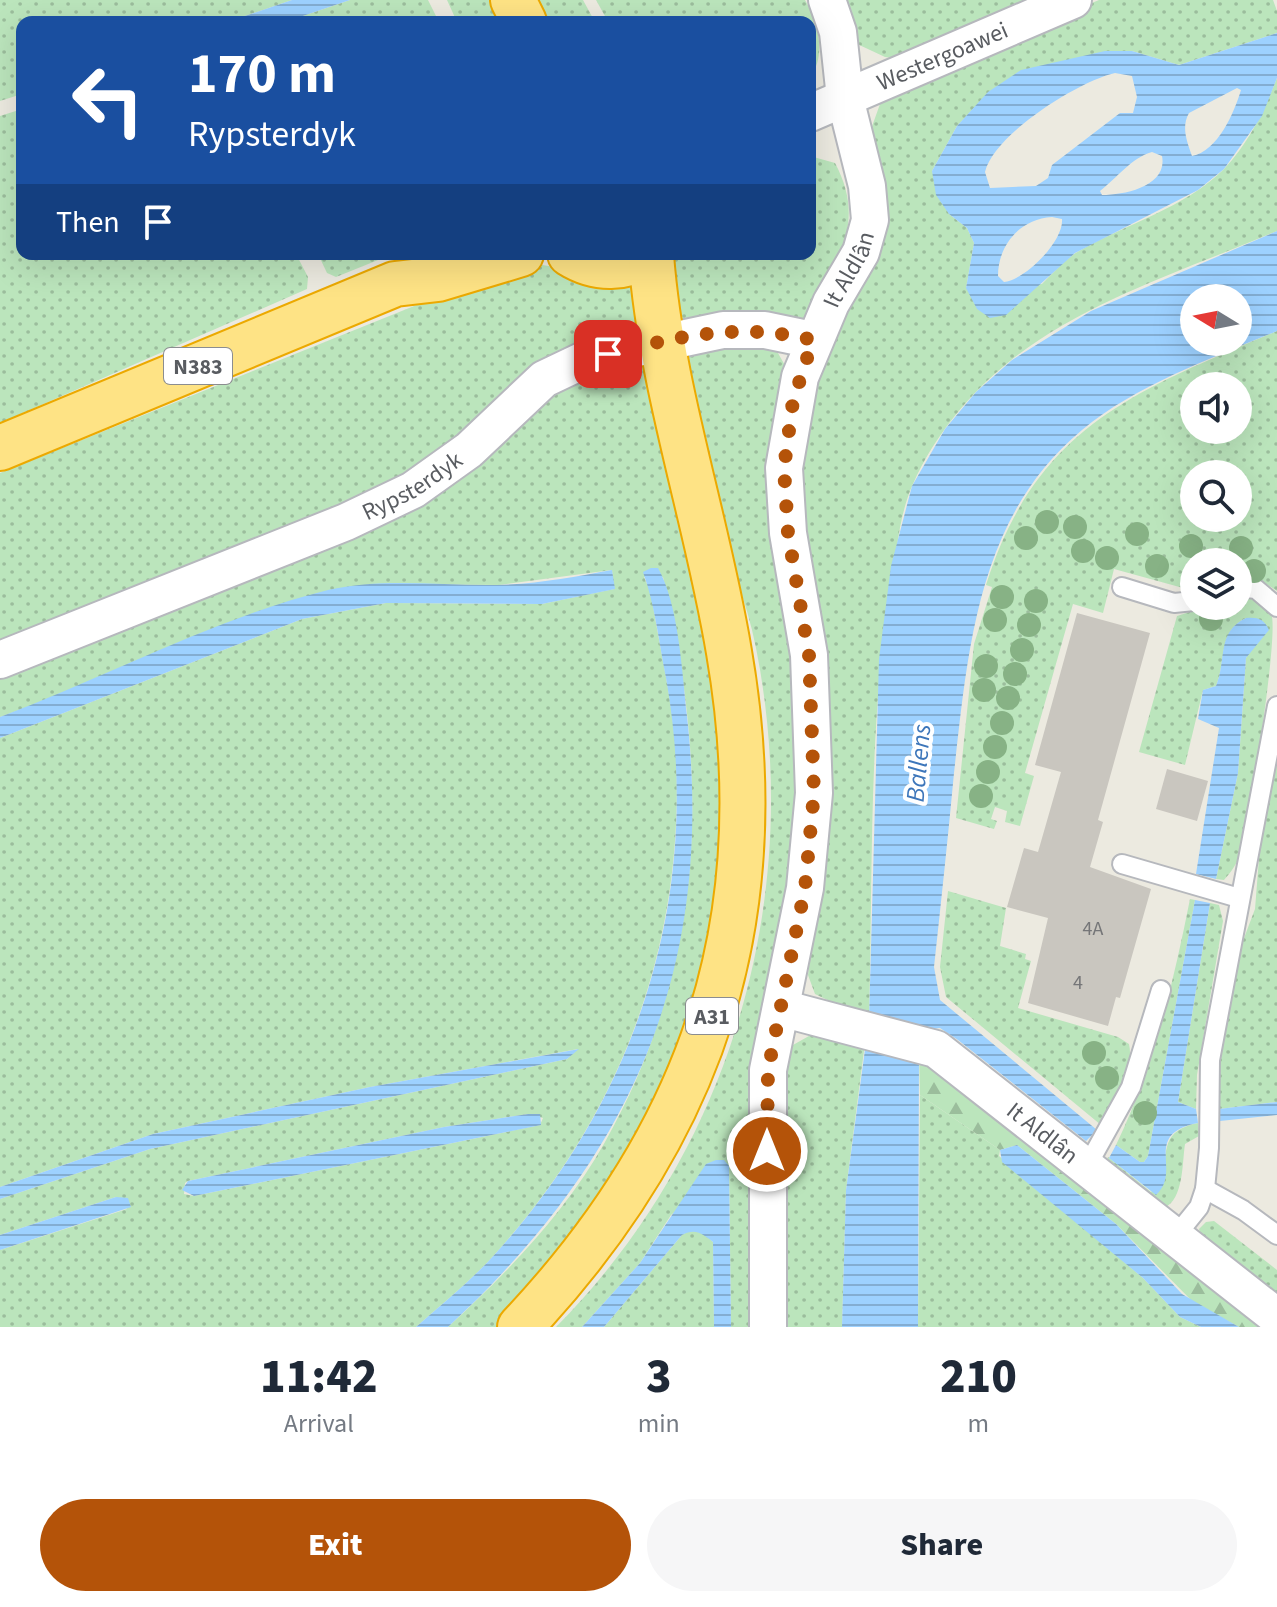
<!DOCTYPE html>
<html lang="en">
<head>
<meta charset="utf-8">
<style>
	:root { --surface:#fff; --page:#f6f6f7; --text:#1f2937; --muted:#747a83; --accent:#b45309 }
	body { margin:0; font-family:"Source Sans 3",sans-serif; background:var(--page); color:var(--text); height:100vh; display:flex; flex-direction:column; font-size:30px; white-space:nowrap }
	* { box-sizing:border-box; margin:0 }
	p { font-size:26px; color:var(--muted) }
	.icon { flex:none; width:44px; height:44px; fill:none; stroke:currentColor; stroke-width:2; stroke-linecap:round; stroke-linejoin:round }
	.map { position:relative; height:1327px; overflow:hidden }
	.panel { display:flex; flex-direction:column; background:var(--surface); flex:1 }
	.panel>* { flex:none }
	.banner { position:absolute; left:16px; top:16px; width:800px; height:244px; border-radius:16px; box-shadow:0 8px 32px #0002; background:#1a4fa0; color:#fff; overflow:hidden }
	.needle { width:52px; rotate:280deg }
	.fabs { position:absolute; left:1180px; top:284px; display:grid; gap:16px }
	.fabs a { display:grid; place-items:center; width:72px; height:72px; border-radius:50%; background:var(--surface); box-shadow:0 8px 32px #0002; font-size:40px }
	.pin { position:absolute; display:grid; place-items:center; width:68px; height:68px; color:#fff; margin:-34px; border-radius:16px; box-shadow:0 4px 12px #0006 }
	.me { position:absolute; width:88px; margin:-44px; rotate:0deg; stroke-linejoin:round; filter:drop-shadow(0 0 6px #0008) }
	.turn { display:flex; align-items:center; gap:28px; height:168px; padding:0 40px; font-size:36px }
	.turn .icon { width:104px; height:104px; stroke-width:2.5 }
	.turn b { display:block; font-size:56px; line-height:68px }
	.then { display:flex; align-items:center; height:76px; padding:0 40px; background:#0003; gap:16px; font-size:30px }
	.eta { display:flex; justify-content:space-evenly; align-items:center; height:136px; text-align:center }
	.eta b { font-size:48px; font-weight:800; line-height:56px }
	.button { display:flex; gap:16px; margin-top:auto; padding:16px 40px }
	.button a { flex:1; height:92px; border-radius:48px; background:var(--accent); color:#fff; font-size:32px; font-weight:800; line-height:92px; text-align:center }
	.button a+a { background:var(--page); color:var(--text) }
	.map>svg:first-child { display:block }
</style>
</head>
<body>
<div class="map">
<svg width="1277" height="1327" viewBox="0 0 1277 1327">
	<defs>
		<pattern id="grass-dots" width="8" height="8" patternUnits="userSpaceOnUse" patternTransform="scale(2)"><rect width="8" height="8" fill="#bbe5bc"/><path d="M2 2h.1M6 6h.1" fill="none" stroke="#9bbd9c" stroke-width="1.8" stroke-linecap="round"/></pattern>
		<pattern id="forest-firs" width="22" height="20" patternUnits="userSpaceOnUse" patternTransform="scale(2)"><rect width="22" height="20" fill="#bbe5bc"/><path d="M5 1l3.5 6h-7zM16 11l3.5 6h-7z" fill="#9bbd9c"/></pattern>
		<pattern id="water-rules" width="6" height="5" patternUnits="userSpaceOnUse" patternTransform="scale(2)"><rect width="6" height="5" fill="#9dd1ff"/><path d="M0 2.5h6" fill="none" stroke="#83add2"/></pattern>
	</defs>
	<rect width="100%" height="100%" fill="#eceae0"/>
	<g fill="url(#grass-dots)" fill-rule="evenodd">
		<path d="M0,0H292L242,17L237,22H22V94L0,101Z"/>
		<path d="M350,0H428L439,22H285Z"/>
		<path d="M447,0H499L510,22H457Z"/>
		<path d="M525,0H583L595,22H536Z"/>
		<path d="M596,0H805C818,22 827,55 810,77V22H599L606,18Z"/>
		<path d="M841,0H1046L906,60L885,57L855,43Z"/>
		<path d="M1099,0H1273L1277,11V33L1179,65L1132,51L988,93L957,126L932,171L949,214L967,228L974,243L966,288L1042,284C1053,273 1065,259 1079,251C1126,224 1185,208 1224,169C1249,143 1264,111 1277,78V231C1188,269 1087,300 1010,361C970,393 934,436 913,484C899,515 897,551 891,584C868,727 873,875 869,1020L815,994L808,975L828,817L800,515V458L806,413L830,347L863,283L870,132L885,90Z"/>
		<path d="M22,109V254H296L308,277L307,289L0,423V116Z"/>
		<path d="M810,156L835,163C867,223 837,262 808,315L801,319L671,329L674,254H810Z"/>
		<path d="M318,254H393L336,277L327,273Z"/>
		<path d="M530,263L635,280L646,334L407,480L0,646V473L501,271Z"/>
		<path d="M1277,331V591L1262,581L1238,578V562H1194V591L1114,569L1103,613L1073,604L1025,773L1034,776L1020,826L1005,822L1007,811L995,807L991,819L997,821L994,829L956,818L974,644L992,587L986,585C1036,426 1136,391 1277,331ZM1194,386H1238V430H1194ZM1194,474H1238V518H1194Z"/>
		<path d="M697,346H774L787,369L799,815L753,1327H731L729,1167L671,1215L640,1263L582,1327H556C733,1149 805,893 756,648C745,590 719,537 702,481C689,439 683,394 674,351Z"/>
		<path d="M654,355L718,654L723,921L656,1125L502,1327H448C507,1273 566,1212 605,1142C707,960 710,775 663,577H644L651,593C659,647 673,700 676,755C685,943 622,1113 496,1253C472,1280 443,1303 416,1327H0V1250L127,1209L116,1197L0,1235V1199L150,1149L567,1059L578,1049L370,1087L153,1134L0,1187V738L302,619L386,603L542,604L614,589L612,570L499,585L370,584L0,717V676L246,575L551,388ZM528,1114L543,1118L540,1125L194,1196L184,1194L185,1183L188,1181L444,1127Z"/>
		<path d="M1238,595C1252,597 1267,603 1272,617C1277,645 1250,818 1240,854C1237,864 1231,872 1224,880L1216,879L1238,773L1246,658L1254,645L1246,618C1217,632 1227,660 1216,686L1203,690L1185,765L1139,752L1177,616L1208,606H1238Z"/>
		<path d="M1277,739V1102L1219,1109L1216,1088L1221,1055L1241,946L1255,909L1261,833Z"/>
		<path d="M948,891L1006,908L1000,946L1026,954L1025,959L1031,961L1018,1008L1118,1037L1129,1044C1135,1070 1114,1103 1101,1125L946,997L940,967Z"/>
		<path d="M1190,899L1195,900L1148,1156L1144,1162H1140L1116,1145C1154,1066 1173,984 1190,899Z"/>
		<path d="M1210,903L1219,905L1223,921L1197,1075L1196,1109L1178,1102Z"/>
		<path d="M816,1032L865,1043L846,1190L842,1327H781L785,1057L793,1045Z"/>
		<path d="M920,1095L1000,1150L999,1156L1143,1278L1180,1317L1201,1327H918Z"/>
		<path d="M1198,1123L1199,1136L1185,1144C1182,1163 1184,1199 1164,1208L1105,1165L1108,1157L1151,1192L1163,1182C1167,1149 1161,1131 1198,1123Z"/>
		<path d="M1214,1221L1277,1270V1305L1207,1255L1199,1229L1206,1222Z"/>
		<path d="M690,1230L703,1233L713,1242L714,1327H604L682,1235Z"/>
	</g>
	<path fill="url(#forest-firs)" d="M919,1053L1276,1327H1239L1194,1303L1116,1224L1017,1145L1000,1150L920,1095Z"/>
	<g fill="url(#water-rules)" fill-rule="evenodd">
		<path d="M292,0H350L285,22H237L242,17Z"/>
		<path d="M1277,33V78L1262,116L1224,169L1198,190L1075,253L1006,315L990,318L977,309L966,288L974,243L967,228L949,214L936,195L932,171L957,126L988,92L1021,70L1105,51H1132L1179,65ZM1115,73L1132,76L1137,97L1133,113H1120L1052,165L1048,178L1036,186L990,188L985,172C994,134 1079,81 1115,73ZM1237,88L1241,90C1234,113 1218,151 1192,156C1187,142 1181,127 1189,113ZM1152,152L1162,156C1168,186 1125,195 1102,195L1100,191C1117,178 1131,158 1152,152ZM1052,217L1062,219C1064,241 1025,280 1004,282L998,276C998,245 1020,219 1052,217Z"/>
		<path d="M1277,231V331C1211,359 1138,384 1082,430C978,516 968,648 954,773C948,838 941,902 934,967L940,1000L1097,1130L1086,1141L958,1040L940,1028L924,1030L919,1053L918,1327H842L846,1190L869,1020L879,659L891,566L912,486L945,429L976,392L1012,360L1091,311ZM1194,298H1238V342H1194Z"/>
		<path d="M651,568H658C679,605 682,673 687,716C715,969 633,1156 448,1327H416C443,1303 472,1280 496,1253C640,1094 704,890 666,678C659,643 655,605 643,572Z"/>
		<path d="M612,570L615,589L542,604L386,603L302,619L0,738V717C109,676 215,618 328,590C383,577 441,586 497,585C536,584 574,577 612,570Z"/>
		<path d="M1246,618C1258,617 1264,619 1269,630L1246,658L1238,773L1216,879L1196,874L1219,728L1198,719L1203,690L1216,686C1227,660 1216,632 1246,618Z"/>
		<path d="M1195,900L1210,903L1178,1102L1196,1109L1198,1123C1141,1134 1183,1171 1156,1195L1109,1158L1116,1145L1140,1162H1144L1148,1156Z"/>
		<path d="M579,1049L567,1059L150,1149L0,1199V1187L153,1134L370,1087Z"/>
		<path d="M1277,1102V1115L1220,1121L1219,1109Z"/>
		<path d="M528,1114H540L541,1125L194,1196L182,1190L188,1181L444,1127Z"/>
		<path d="M1017,1145L1116,1224L1182,1294L1239,1327H1201L1180,1317L1143,1278L1002,1162L1000,1150Z"/>
		<path d="M716,1160H724L729,1166L731,1327H714L713,1242C702,1233 695,1228 682,1235L604,1327H582L640,1263L706,1164Z"/>
		<path d="M116,1197L128,1198L131,1207L0,1250V1235Z"/>
	</g>
	<g fill="#c9c6bf">
		<path d="M1077,613L1150,633L1098,820L1103,822L1090,867L1151,889L1120,998L1116,997L1108,1026L1028,1003L1048,918L1007,907L1024,848L1038,852L1061,772L1035,765Z"/>
		<path d="M1167,769L1208,781L1197,821L1156,809Z"/>
	</g>
	<g fill="none" stroke-linecap="round" stroke-linejoin="round">
		<g stroke="#b6b8bd" stroke-width="22">
			<g id="lane">
				<path d="M1122,587L1174,603L1194,601"/>
				<path d="M1238,587L1256,589L1277,607"/>
				<path d="M1122,864L1239,898"/>
				<path d="M1086,1168L1131,1087L1161,990"/>
				<path d="M1205,1189L1243,1210L1277,1235"/>
				<path d="M1174,1238L1199,1207L1205,1189L1209,1148L1210,1060L1277,706"/>
			</g>
		</g>
		<g stroke="#b6b8bd" stroke-width="40">
			<g id="street">
				<path id="s1" d="M810,113L1073,0"/>
				<path id="s2" d="M0,660L346,522L413,490L469,450L544,379L586,359L723,330H765L813,340"/>
				<path id="s3" d="M781,1008L936,1049L1277,1317"/>
				<path id="s4" d="M768,1327V1070L805,888L814,793L809,655L788,533L784,468L800,377L831,303L861,252L870,220L867,186L845,98L838,32L827,0"/>
			</g>
		</g>
		<g stroke="#eca900" stroke-width="48">
			<g id="highway">
				<path d="M513,0L524,22"/>
				<path d="M570,254C597,271 625,269 652,254"/>
				<path d="M0,448L395,284L438,279L521,254"/>
				<path d="M520,1327C704,1132 775,918 729,652C707,519 661,389 651,255"/>
			</g>
		</g>
		<use href="#lane" stroke="#fff" stroke-width="18"/>
		<use href="#street" stroke="#fff" stroke-width="36"/>
		<use href="#highway" stroke="#fee385" stroke-width="44"/>
	</g>
	<g fill="#87b285">
		<circle cx="1047" cy="522" r="12"/>
		<circle cx="1075" cy="527" r="12"/>
		<circle cx="1137" cy="534" r="12"/>
		<circle cx="1026" cy="538" r="12"/>
		<circle cx="1191" cy="546" r="12"/>
		<circle cx="1241" cy="548" r="12"/>
		<circle cx="1083" cy="551" r="12"/>
		<circle cx="1107" cy="558" r="12"/>
		<circle cx="1157" cy="566" r="12"/>
		<circle cx="1254" cy="571" r="12"/>
		<circle cx="1002" cy="597" r="12"/>
		<circle cx="1036" cy="601" r="12"/>
		<circle cx="1211" cy="619" r="12"/>
		<circle cx="995" cy="620" r="12"/>
		<circle cx="1029" cy="625" r="12"/>
		<circle cx="1022" cy="650" r="12"/>
		<circle cx="986" cy="666" r="12"/>
		<circle cx="1015" cy="674" r="12"/>
		<circle cx="984" cy="690" r="12"/>
		<circle cx="1008" cy="698" r="12"/>
		<circle cx="1002" cy="723" r="12"/>
		<circle cx="995" cy="747" r="12"/>
		<circle cx="988" cy="772" r="12"/>
		<circle cx="981" cy="796" r="12"/>
		<circle cx="1094" cy="1053" r="12"/>
		<circle cx="1107" cy="1078" r="12"/>
		<circle cx="1145" cy="1113" r="12"/>
	</g>
	<g fill="none" stroke-linecap="round" stroke-linejoin="round">
		<path stroke="#b45309" stroke-width="14" stroke-dasharray="0 25.2" d="M608,354C681,336 739,322 813,340L793,401L784,468L788,533L809,655L814,793L805,888L768,1070L767,1151"/>
	</g>
	<g text-anchor="middle" stroke-width="8" stroke-linejoin="round" paint-order="stroke">
		<g font-size="20" fill="#757678">
			<text x="1093" y="935">4A</text>
			<text x="1078" y="989">4</text>
		</g>
		<g fill="#fff" stroke="#8b8d90" stroke-width="2">
			<rect x="164" y="348" width="68" height="36" rx="6"/>
			<rect x="686" y="998" width="52" height="36" rx="6"/>
		</g>
		<g font-size="22" font-weight="bold" fill="#595c61">
			<text x="198" y="374">N383</text>
			<text x="712" y="1024">A31</text>
		</g>
		<g font-size="24" fill="#595c61" stroke="#fff">
			<text dy="8" stroke="none"><textPath href="#s1" startOffset="144">Westergoawei</textPath></text>
			<text dy="8" stroke="none"><textPath href="#s4" startOffset="1076">It Aldlân</textPath></text>
			<text dy="8" stroke="none"><textPath href="#s2" startOffset="448">Rypsterdyk</textPath></text>
			<text dy="8" stroke="none"><textPath href="#s3" startOffset="296">It Aldlân</textPath></text>
		</g>
		<g font-size="26" font-style="italic" fill="#3d76ba" stroke="#fff">
			<text transform="translate(918 763) rotate(-85)" y="9">Ballens</text>
		</g>
	</g>
</svg>
<div class="fabs">
<a><svg class="needle" viewBox="-14 -14 28 28"><path d="M0-13l5 13h-10z" fill="#e53935"/><path d="M0 13l5-13h-10z" fill="#747a83"/></svg></a>
<a><svg class="icon" aria-label="sound" viewBox="0 0 24 24"><path d="M4 9h4l5-4v14l-5-4H4zM17 9q2 3 0 6"/></svg></a>
<a><svg class="icon" aria-label="search" viewBox="0 0 24 24"><circle cx="10" cy="10" r="6"/><path d="M15 15l6 6"/></svg></a>
<a><svg class="icon" aria-label="layers" viewBox="0 0 24 24"><path d="M12 4l9 5-9 5-9-5zM3 14l9 5 9-5"/></svg></a>
</div>
<div class="pin" style="left:608px;top:354px;background:#d93025"><svg class="icon" aria-label="arrive" viewBox="0 0 24 24"><path d="M6 21V4h12l-3 4 3 4H6"/></svg></div>
<svg class="me" style="left:767px;top:1151px" viewBox="-20 -20 40 40"><circle r="17" fill="#b45309" stroke="#fff" stroke-width="3"/><path d="M0-11L8 9 0 5-8 9z" fill="#fff"/></svg>
<div class="banner">
<div class="turn"><svg class="icon" aria-label="left" viewBox="0 0 24 24"><path d="M17 20v-9H6M10 6l-5 5 5 5"/></svg><div><b>170 m</b>Rypsterdyk</div></div>
<div class="then">Then<svg class="icon" aria-label="arrive" viewBox="0 0 24 24"><path d="M6 21V4h12l-3 4 3 4H6"/></svg></div>
</div>
</div>
<section class="panel">
<div class="eta">
<div><b>11:42</b><p>Arrival</p></div>
<div><b>3</b><p>min</p></div>
<div><b>210</b><p>m</p></div>
</div>
<div class="button"><a>Exit</a><a>Share</a></div>
</section>
</body>
</html>
